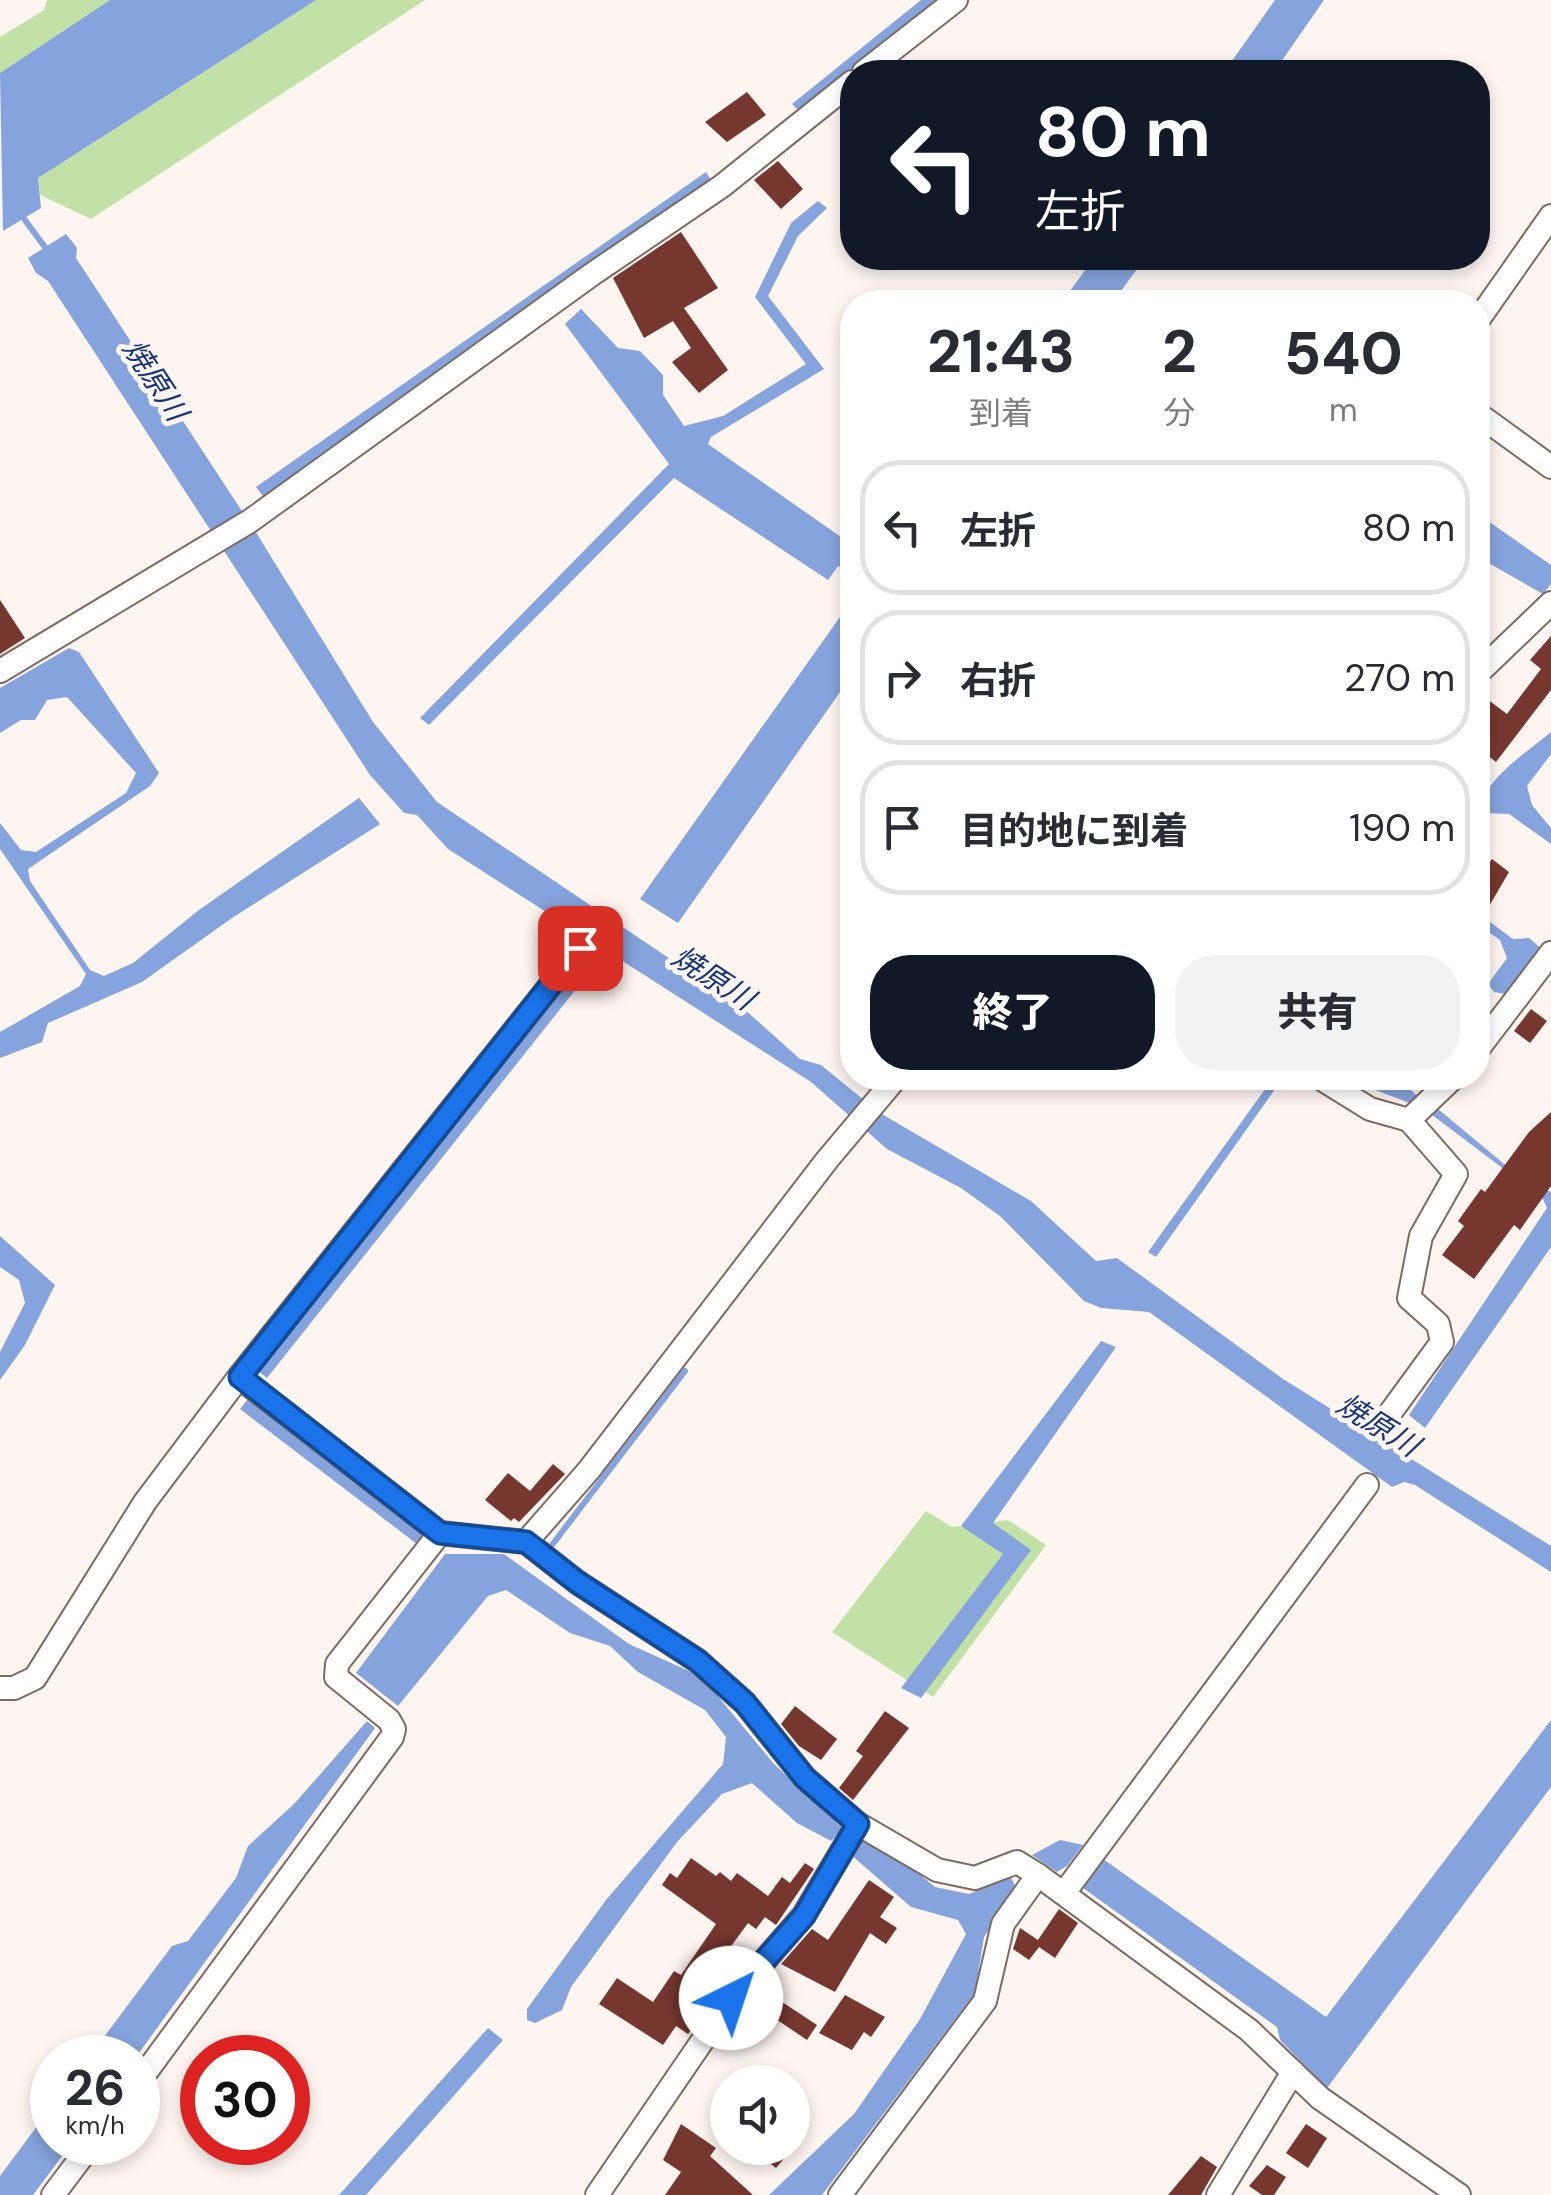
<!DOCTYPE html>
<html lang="ja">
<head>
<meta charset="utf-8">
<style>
	:root { --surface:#fff; --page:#f2f2f3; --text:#2b2b33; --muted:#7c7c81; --line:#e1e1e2; --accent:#111827 }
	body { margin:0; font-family:"DM Sans","Noto Sans JP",sans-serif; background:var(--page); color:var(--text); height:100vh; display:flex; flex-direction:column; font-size:38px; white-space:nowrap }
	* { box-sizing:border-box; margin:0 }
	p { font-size:32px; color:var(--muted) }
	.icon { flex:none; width:55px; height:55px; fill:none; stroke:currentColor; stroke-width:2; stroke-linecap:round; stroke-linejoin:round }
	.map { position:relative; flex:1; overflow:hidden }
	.side { position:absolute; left:840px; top:290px; width:650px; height:800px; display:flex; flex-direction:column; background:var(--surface); border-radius:40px; box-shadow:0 5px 15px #0003 }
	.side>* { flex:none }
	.banner { position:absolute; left:840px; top:60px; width:650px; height:210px; border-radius:40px; box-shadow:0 5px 15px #0003; background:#111827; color:#fff; overflow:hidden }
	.tools { position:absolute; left:710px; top:2065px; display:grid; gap:20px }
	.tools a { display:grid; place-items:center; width:100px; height:100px; border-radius:50%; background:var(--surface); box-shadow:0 5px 15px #0003; font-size:50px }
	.speed { position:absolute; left:30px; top:2035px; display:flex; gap:20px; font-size:50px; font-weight:700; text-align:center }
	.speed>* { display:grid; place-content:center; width:130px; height:130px; border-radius:50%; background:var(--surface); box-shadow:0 5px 15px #0003; line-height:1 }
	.speed small { font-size:25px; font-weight:400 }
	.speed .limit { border:15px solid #d22; background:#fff; color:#111 }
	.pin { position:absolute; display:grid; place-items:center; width:85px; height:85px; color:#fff; margin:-42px; border-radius:20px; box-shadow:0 5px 15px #0006 }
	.me { position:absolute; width:110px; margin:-55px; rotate:41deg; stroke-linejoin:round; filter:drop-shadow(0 0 8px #0008) }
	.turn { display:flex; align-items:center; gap:35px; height:210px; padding:0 30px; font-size:45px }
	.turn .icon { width:130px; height:130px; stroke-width:2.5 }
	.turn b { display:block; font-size:70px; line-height:85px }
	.eta { display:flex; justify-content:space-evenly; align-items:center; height:170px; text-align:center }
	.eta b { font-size:60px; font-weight:800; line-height:70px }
	.action { display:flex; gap:20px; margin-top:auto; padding:20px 30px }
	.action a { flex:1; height:115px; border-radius:40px; background:var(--accent); color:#fff; font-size:40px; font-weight:800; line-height:115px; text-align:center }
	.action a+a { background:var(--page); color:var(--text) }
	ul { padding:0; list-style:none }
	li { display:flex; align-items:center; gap:30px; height:135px; margin:0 20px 15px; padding:0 10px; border:5px solid var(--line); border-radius:40px }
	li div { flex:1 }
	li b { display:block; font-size:38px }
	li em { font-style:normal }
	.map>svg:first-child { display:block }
</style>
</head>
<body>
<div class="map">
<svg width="1551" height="2195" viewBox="0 0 1551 2195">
	<rect width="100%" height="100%" fill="#fef5f1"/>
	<g fill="#c1e1a6">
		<path d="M47,0H110L0,73V37L44,10Z"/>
		<path d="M316,0H425L91,219L40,195L38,178Z"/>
		<path d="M926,1511L952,1527L1008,1520L1046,1545L933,1697L832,1632Z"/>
	</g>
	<g fill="#85a3dc">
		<path d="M110,0H316L38,178L41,208L3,231L0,73Z"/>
		<path d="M921,0H937L799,111L792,104Z"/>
		<path d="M1275,0H1324L1274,72H1224Z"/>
		<path d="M706,172L711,180L263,496L256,487Z"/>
		<path d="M818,201L827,208L798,236L768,296L824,369L711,437L708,444L851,544L843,560L852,566V574L838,566L828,580L674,478L429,725L420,718L669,464L565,324L581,309L618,348L640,351L663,375V395L684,426L723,416L806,364L755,297L791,223Z"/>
		<path d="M66,234L77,248L76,258L257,534L373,722L437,802L743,1008L800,1059L821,1065L880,1113L1031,1201L1096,1261L1117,1258L1283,1379L1551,1546V1572L1415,1485L1404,1482L1392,1487L1149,1312L1101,1308L1084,1301L1000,1216L961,1188L887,1149L811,1082L448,849L417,815L404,813L370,775L48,281L36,273L28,258Z"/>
		<path d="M1094,258H1145L1113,302H1062Z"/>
		<path d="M1478,514L1551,565V584L1543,594L1478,557Z"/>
		<path d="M852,600V675L678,923L640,899Z"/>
		<path d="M69,648L79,652L159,773L150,786L28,869L30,881L90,970L104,976L133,963L199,910L359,798L380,824L232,918L142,982L48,1023L42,1042L0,1058V1032L80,986L86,974L0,849V823L21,850L36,852L126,793L136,773L67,697L47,700L35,720H21L0,733V688Z"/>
		<path d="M1551,732V754L1527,786L1532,805L1551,828V844L1509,814L1484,813L1478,820C1477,783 1525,754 1551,732Z"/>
		<path d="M1478,913L1513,939L1529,938L1543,950L1505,994L1494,992L1488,984L1507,958L1500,940L1478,925Z"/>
		<path d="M580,964L592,969L267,1378L255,1369Z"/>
		<path d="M1273,1078H1283L1156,1257L1148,1252Z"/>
		<path d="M1349,1078H1398L1432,1110L1438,1109L1521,1178L1551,1192V1247L1425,1428L1409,1415L1547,1208L1543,1199L1431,1114C1405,1098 1376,1093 1349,1078Z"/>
		<path d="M0,1236L55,1285L25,1345L0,1380V1352L25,1303L19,1280L0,1267Z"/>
		<path d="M1101,1341L1116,1347L993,1523L1031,1550L921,1698L901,1688L1003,1554L961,1526Z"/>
		<path d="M248,1399L423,1535L417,1544L240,1409Z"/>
		<path d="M445,1554H504L629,1644L702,1677L774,1764L840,1826L897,1856L935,1887L969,1894L1010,1876L1017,1889L984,1937L975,1993L822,2195H769L854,2114L920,2019L966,1934L958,1920L911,1907L850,1854L854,1846L836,1836L831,1841L797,1823L752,1783L722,1794L677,1842L571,1987L562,2010L535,2023L527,2020V2009L606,1900L723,1764L726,1737L705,1710L638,1672L610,1646L570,1633L506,1590L488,1596L398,1706L356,1673Z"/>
		<path d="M1551,1720V1787L1327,2088L1280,2040L1277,2027L1083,1888L1103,1859L1326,2017Z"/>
		<path d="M367,1721L375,1728L136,2057H89L172,1946L188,1941L236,1878L248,1846L294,1804Z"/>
		<path d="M1060,1840L1083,1845L1067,1866L1057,1872L1032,1855Z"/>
		<path d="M488,2028L503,2040L366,2195H339Z"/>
		<path d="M52,2106V2142L72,2143L33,2195H0V2176Z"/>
	</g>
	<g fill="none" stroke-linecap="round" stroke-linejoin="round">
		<g stroke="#85a3dc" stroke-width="6">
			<path d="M19,212L50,254"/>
			<path d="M552,1545L685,1371"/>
		</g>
	</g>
	<g fill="#76372e">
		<path d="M747,92L766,115L727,142L705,122Z"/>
		<path d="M778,161L803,189L781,209L754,180Z"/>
		<path d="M681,232L718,288L684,308L728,370L699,393L672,362L691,348L673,321L644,338L613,278Z"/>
		<path d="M0,600L25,638L0,654Z"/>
		<path d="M1551,636V690L1496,762L1478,748V710L1487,699L1507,714L1541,669L1530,660Z"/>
		<path d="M1492,859L1509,872L1488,908L1478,900V878Z"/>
		<path d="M1531,1009L1547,1021L1530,1043L1514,1031Z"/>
		<path d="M1551,1112V1186L1520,1230L1514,1225L1474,1279L1442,1255L1464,1226L1458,1221L1481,1189L1485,1192L1529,1132Z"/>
		<path d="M553,1464L565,1474L519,1522L514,1518L511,1521L485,1500L508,1473L530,1491Z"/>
		<path d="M795,1706L837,1739L821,1760L799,1746L781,1724Z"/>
		<path d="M885,1711L909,1728L853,1800L839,1788L863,1756L856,1751Z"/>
		<path d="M691,1858L716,1876L720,1872L731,1881L737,1873L768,1896L782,1877L790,1883L805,1863L814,1869L776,1925L765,1917L756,1929L748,1923L729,1949L739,1956L696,2024L688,2034L676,2026L663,2045L599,2004L617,1978L653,2002L674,1971L681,1975L716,1924L662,1885L670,1873L677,1878Z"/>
		<path d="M869,1880L894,1897L880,1917L897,1928L886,1944L870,1933L835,1992L781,1964L812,1929L828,1940Z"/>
		<path d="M1059,1909L1078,1923L1055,1958L1039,1947L1029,1960L1013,1949L1020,1928L1038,1940Z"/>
		<path d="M761,1988L817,2025L807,2040L749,2001Z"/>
		<path d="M845,1995L885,2017L871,2037L864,2032L852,2050L819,2033Z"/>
		<path d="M681,2124L716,2148L710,2156L753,2195H665L681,2172L663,2160Z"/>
		<path d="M1306,2124L1327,2138L1308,2168L1286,2153Z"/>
		<path d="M750,2148H793L776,2168Z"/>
		<path d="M1201,2156L1217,2167L1201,2195H1168Z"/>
		<path d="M1267,2165L1286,2177L1274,2195H1262L1249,2186Z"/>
	</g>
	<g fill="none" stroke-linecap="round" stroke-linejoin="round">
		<g stroke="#7d6b61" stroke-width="26">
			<g id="minor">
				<path d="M864,72L956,0"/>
				<path d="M1478,320L1551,216"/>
				<path d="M1478,414L1551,467"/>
				<path d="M0,671L250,521L591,275L722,186L852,82"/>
				<path d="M1478,673L1551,603"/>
				<path d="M1478,1049L1551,953"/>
				<path d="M1320,1078L1370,1109L1409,1120L1453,1078"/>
				<path d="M239,1377L580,948"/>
				<path d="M1382,1424L1442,1342L1438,1324L1409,1298L1421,1236L1456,1174L1409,1120"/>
				<path d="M526,1542L589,1470L827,1160L896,1078"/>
				<path d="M0,1688H14L35,1678L145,1502L239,1377L440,1533L526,1542L577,1582L698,1661L745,1703L805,1778L858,1824L937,1870L975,1878L1017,1862L1038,1875L1249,2030L1320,2098L1459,2195"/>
				<path d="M1064,1893L1367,1485"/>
				<path d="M138,2083L392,1737L394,1729L389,1720L336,1677L337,1664L440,1533"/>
				<path d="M53,2195L93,2142"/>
				<path d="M597,2195L731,1999L804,1915L858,1824"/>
				<path d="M840,2195L985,2001L1003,1924L1038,1875"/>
				<path d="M1218,2195L1293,2072"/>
			</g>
		</g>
		<use href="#minor" stroke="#fff" stroke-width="22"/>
	</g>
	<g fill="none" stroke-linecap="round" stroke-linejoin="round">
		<g stroke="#114b97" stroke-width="25">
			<path id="route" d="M580,948L240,1377L440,1533L526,1542L577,1582L698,1661L745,1703L805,1778L858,1824L804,1916L731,1998"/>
		</g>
		<use href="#route" stroke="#1a73e8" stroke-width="18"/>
	</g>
	<g text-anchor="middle" stroke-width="10" stroke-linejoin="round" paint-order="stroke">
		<g font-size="30" font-style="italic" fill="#163578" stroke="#fef5f1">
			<text transform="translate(155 380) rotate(57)" y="10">焼原川</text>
			<text transform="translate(713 978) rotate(33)" y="10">焼原川</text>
			<text transform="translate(1378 1425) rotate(32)" y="10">焼原川</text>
		</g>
	</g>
</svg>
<div class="tools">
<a><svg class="icon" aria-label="sound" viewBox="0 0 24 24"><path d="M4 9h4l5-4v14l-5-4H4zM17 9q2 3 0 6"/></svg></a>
</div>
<div class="speed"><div>26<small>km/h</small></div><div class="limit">30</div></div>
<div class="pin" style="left:580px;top:948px;background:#d93025"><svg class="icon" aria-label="arrive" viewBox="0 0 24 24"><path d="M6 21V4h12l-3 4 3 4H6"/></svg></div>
<svg class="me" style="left:731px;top:1998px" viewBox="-20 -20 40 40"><circle r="19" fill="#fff"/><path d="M0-13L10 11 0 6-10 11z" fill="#1a73e8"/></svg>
<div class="banner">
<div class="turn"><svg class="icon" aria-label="left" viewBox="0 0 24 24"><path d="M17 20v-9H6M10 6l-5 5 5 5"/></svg><div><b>80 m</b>左折</div></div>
</div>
<section class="side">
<div class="eta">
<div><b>21:43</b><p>到着</p></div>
<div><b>2</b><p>分</p></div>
<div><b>540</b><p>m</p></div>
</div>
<ul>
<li><svg class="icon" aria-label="left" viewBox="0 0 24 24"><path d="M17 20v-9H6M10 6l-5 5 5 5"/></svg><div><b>左折</b></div><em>80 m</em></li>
<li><svg class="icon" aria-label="right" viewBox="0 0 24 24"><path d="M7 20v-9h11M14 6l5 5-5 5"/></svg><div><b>右折</b></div><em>270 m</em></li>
<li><svg class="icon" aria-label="arrive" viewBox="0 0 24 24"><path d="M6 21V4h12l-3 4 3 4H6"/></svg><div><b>目的地に到着</b></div><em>190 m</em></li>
</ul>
<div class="action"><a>終了</a><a>共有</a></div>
</section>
</div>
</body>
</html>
